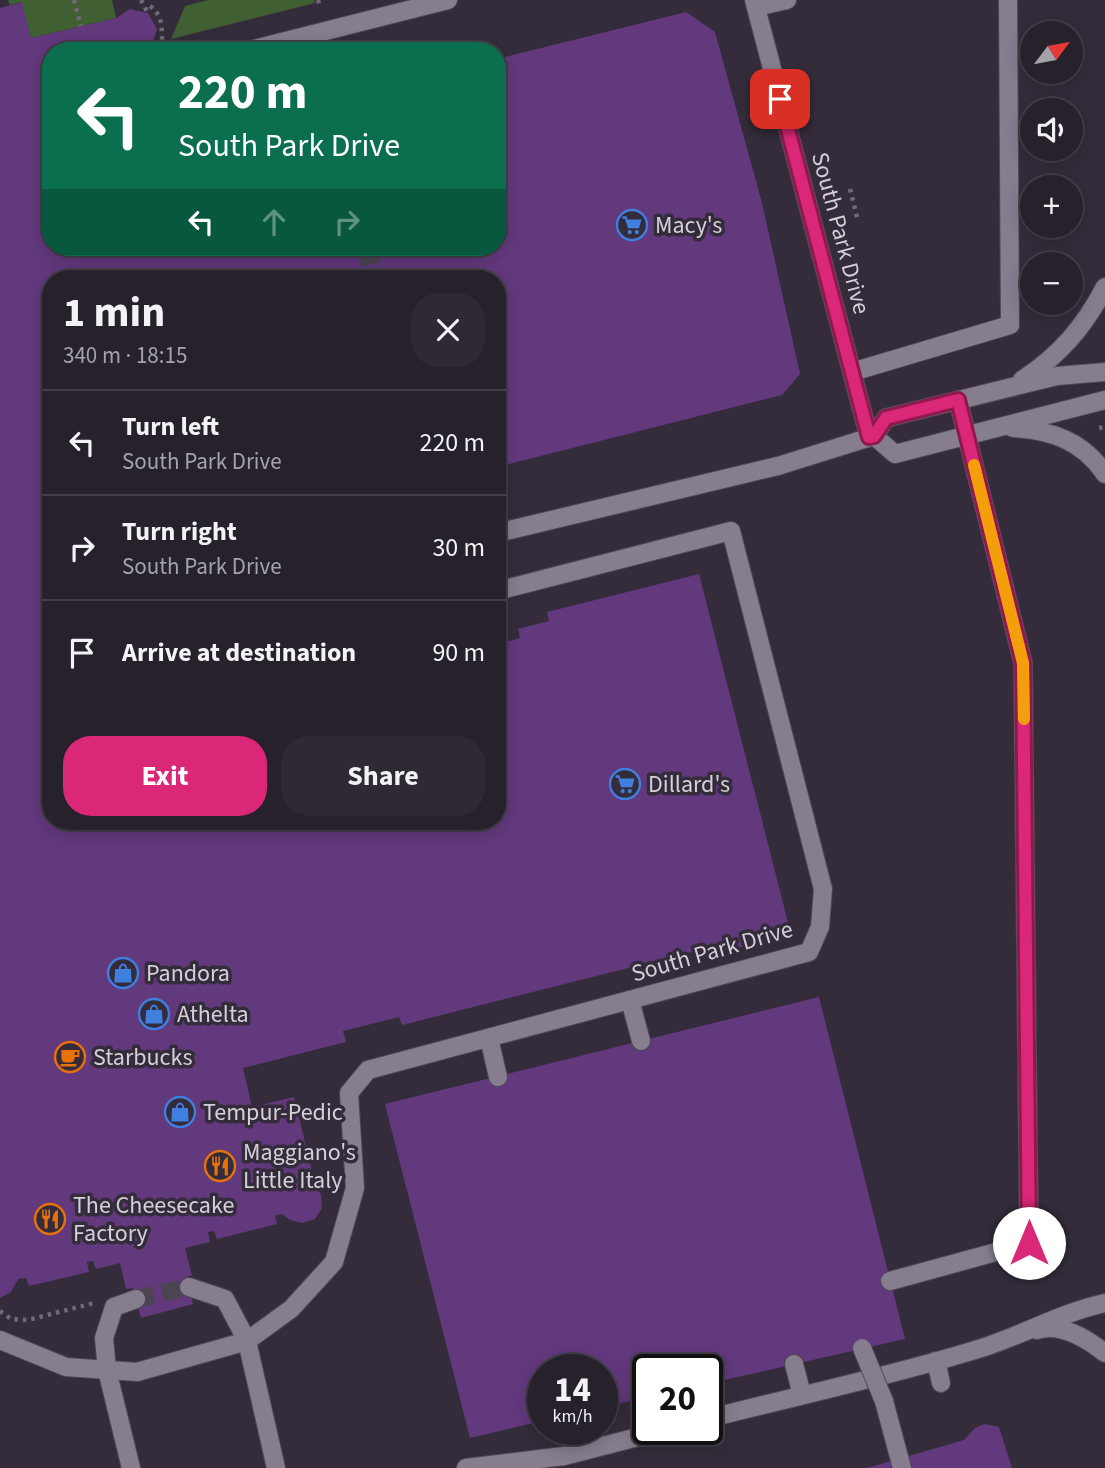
<!DOCTYPE html>
<html lang="en">
<head>
<meta charset="utf-8">
<style>
	:root { --surface:#27212c; --page:#2f2934; --text:#f1f3f6; --muted:#a4a3a9; --line:#433e48; --accent:#db2777 }
	body { margin:0; font-family:"Source Sans 3",sans-serif; background:var(--page); color:var(--text); height:100vh; display:flex; flex-direction:column; font-size:26px; white-space:nowrap }
	* { box-sizing:border-box; margin:0 }
	p { font-size:23px; color:var(--muted) }
	.icon { flex:none; width:38px; height:38px; fill:none; stroke:currentColor; stroke-width:2; stroke-linecap:round; stroke-linejoin:round }
	.map { position:relative; flex:1; overflow:hidden }
	.details { position:absolute; left:42px; top:270px; width:464px; height:560px; display:flex; flex-direction:column; background:var(--surface); border-radius:28px; box-shadow:0 4px 18px #0003,0 0 0 2px var(--line) }
	.details>* { flex:none }
	.banner { position:absolute; left:42px; top:42px; width:464px; height:214px; border-radius:28px; box-shadow:0 4px 18px #0003,0 0 0 2px var(--line); background:#0b6e4f; color:#fff; overflow:hidden }
	.needle { width:46px; rotate:58deg }
	.buttons { position:absolute; left:1020px; top:21px; display:grid; gap:14px }
	.buttons a { display:grid; place-items:center; width:63px; height:63px; border-radius:50%; background:var(--surface); box-shadow:0 4px 18px #0003,0 0 0 2px var(--line); font-size:35px }
	.speed { position:absolute; left:527px; top:1354px; display:flex; gap:14px; font-size:35px; font-weight:700; text-align:center }
	.speed>* { display:grid; place-content:center; width:91px; height:91px; border-radius:50%; background:var(--surface); box-shadow:0 4px 18px #0003,0 0 0 2px var(--line); line-height:1 }
	.speed small { font-size:18px; font-weight:400 }
	.speed .limit { border:4px solid #111; border-radius:10px; background:#fff; color:#111 }
	.pin { position:absolute; display:grid; place-items:center; width:60px; height:60px; color:#fff; margin:-30px; border-radius:14px; box-shadow:0 4px 10px #0006 }
	.me { position:absolute; width:77px; margin:-38px; rotate:0deg; stroke-linejoin:round; filter:drop-shadow(0 0 5px #0008) }
	.turn { display:flex; align-items:center; gap:24px; height:147px; padding:0 21px; font-size:32px }
	.turn .icon { width:91px; height:91px; stroke-width:2.5 }
	.turn b { display:block; font-size:49px; line-height:60px }
	.lanes { display:flex; align-items:center; height:66px; padding:0 21px; background:#0003; justify-content:center; gap:35px; direction:ltr }
	.lanes .off { opacity:.35 }
	.round { display:grid; place-items:center; flex:none; width:74px; height:74px; border-radius:28px; background:var(--page) }
	.overview { display:flex; align-items:center; justify-content:space-between; height:119px; padding:0 21px }
	h1 { font-size:42px; font-weight:700; line-height:52px }
	.button { display:flex; gap:14px; margin-top:auto; padding:14px 21px }
	.button a { flex:1; height:80px; border-radius:28px; background:var(--accent); color:#fff; font-size:28px; font-weight:700; line-height:80px; text-align:center }
	.button a+a { background:var(--page); color:var(--text) }
	ul { padding:0; list-style:none }
	li { display:flex; align-items:center; gap:21px; height:105px; padding:0 21px; border-top:2px solid var(--line) }
	li div { flex:1 }
	li b { display:block; font-size:26px }
	li em { font-style:normal }
	.map>svg:first-child { display:block }
</style>
</head>
<body>
<div class="map">
<svg width="1105" height="1468" viewBox="0 0 1105 1468">
	<rect width="100%" height="100%" fill="#342c3a"/>
	<g fill="#405f33">
		<path d="M8,0H112L116,18L31,38L21,2L10,5Z"/>
		<path d="M208,0H314L315,3L171,39L185,6Z"/>
	</g>
	<g fill="#62397d">
		<path d="M22,2L31,38L116,18L130,9L148,13L157,29L153,42L155,51H51V247H497V59L686,12L715,32L762,203L800,374L782,395L497,467V278H51V821H497V644L520,638L518,629L549,621L547,612L699,574L791,934L738,948L736,941L402,1025L399,1017L343,1031L346,1042L243,1068L252,1107L294,1097L313,1175L297,1179L313,1183L321,1195L322,1208L315,1219L302,1223L290,1220L282,1214L275,1216L277,1224L217,1239L214,1231L208,1232L210,1242L185,1248L192,1275L187,1277L193,1304L141,1318L133,1288L126,1289L120,1263L96,1269L93,1261L87,1262L89,1272L29,1286L26,1278L18,1279L11,1292L0,1298V8Z"/>
		<path d="M819,997L905,1339L707,1384V1370H648V1397L602,1407V1370H542V1421L470,1438L385,1104Z"/>
		<path d="M984,1424L999,1427L1012,1468H867L964,1440L975,1428Z"/>
	</g>
	<g fill="none" stroke-linecap="round" stroke-linejoin="round">
		<g stroke="#4c4452" stroke-width="18" stroke-dasharray="18 9" stroke-linecap="butt">
			<path d="M366,247L374,278"/>
			<path d="M136,1299L189,1287"/>
		</g>
		<g stroke="#504855" stroke-width="20">
			<g id="minor">
				<path d="M754,0L869,437"/>
				<path d="M756,7L787,0"/>
				<path d="M246,51L448,0"/>
				<path d="M852,372L1010,325L1008,0"/>
				<path d="M1022,380C1060,355 1084,327 1105,287"/>
				<path d="M1013,428C1051,430 1083,441 1105,474"/>
				<path d="M874,436L895,454L1105,400"/>
				<path d="M497,533L778,466L874,436L886,418L1057,376L1105,372"/>
				<path d="M630,1000L641,1041"/>
				<path d="M489,1038L498,1077"/>
				<path d="M890,1281L1029,1243L1023,663L958,400"/>
				<path d="M189,1287L225,1299L247,1341L276,1468"/>
				<path d="M1037,1330C1061,1322 1087,1339 1105,1353"/>
				<path d="M0,1340L66,1367L137,1372L247,1341L291,1309L334,1262L355,1188L349,1093L368,1070L809,952L820,927L823,889L731,531L497,591"/>
				<path d="M936,1361L941,1383"/>
				<path d="M794,1364L802,1395"/>
				<path d="M884,1401L902,1468"/>
				<path d="M707,1419C796,1396 887,1377 975,1350C1020,1337 1059,1313 1105,1303"/>
				<path d="M583,1430L588,1449"/>
				<path d="M131,1468L107,1370L104,1338L114,1307L136,1299"/>
				<path d="M466,1468L564,1456L665,1430"/>
			</g>
		</g>
		<g stroke="#716a76" stroke-width="4.5" stroke-dasharray="3.5 5" stroke-linecap="butt">
			<path d="M74,0L81,26"/>
			<path d="M141,0L148,13"/>
			<path d="M318,0L319,4"/>
			<path d="M150,6C167,19 159,33 164,51"/>
			<path d="M850,189L858,221"/>
			<path d="M1099,428L1105,427"/>
			<path d="M0,1311L11,1319L28,1320L94,1303"/>
		</g>
		<use href="#minor" stroke="#867d8e" stroke-width="18"/>
		<g stroke="#504855" stroke-width="20" stroke-linecap="butt">
			<path id="minor-bridge" d="M862,1348L884,1401"/>
		</g>
		<path stroke="#716a76" stroke-width="4.5" stroke-dasharray="3.5 5" stroke-linecap="butt" d="M707,1415L718,1440"/>
		<use href="#minor-bridge" stroke="#867d8e" stroke-width="18"/>
	</g>
	<g fill="none" stroke-linecap="round" stroke-linejoin="round">
		<g stroke="#8e194d" stroke-width="18">
			<path id="route" d="M780,99L869,437L874,436L886,418L958,400L1023,663L1029,1243"/>
		</g>
		<use href="#route" stroke="#db2777" stroke-width="12"/>
		<path stroke="#f59e0b" stroke-width="12" d="M974,465L1023,663L1024,719"/>
	</g>
	<defs>
		<g id="supermarket-ring" transform="scale(1.575)"><circle r="9.5" fill="#342c3a" stroke="#3f7fe0" stroke-width="1.5"/><path d="M-6-5.5h2.5l.6 2H6L4.5 2H-2.5L-4.4-4H-6ZM-1.5 3.2a1.3 1.3 0 1 0 .1 0ZM3 3.2a1.3 1.3 0 1 0 .1 0Z" fill="#3f7fe0"/></g>
		<g id="shop-ring" transform="scale(1.575)"><circle r="9.5" fill="#342c3a" stroke="#3f7fe0" stroke-width="1.5"/><path d="M-5-2.5h2.3a2.7 3.5 0 0 1 5.4 0H5L5.5 6h-11ZM-1.5-2.5h3a1.5 2.3 0 0 0-3 0Z" fill="#3f7fe0"/></g>
		<g id="cafe-ring" transform="scale(1.575)"><circle r="9.5" fill="#342c3a" stroke="#e8710a" stroke-width="1.5"/><path d="M-5.5-4.5H6V0H3Q3 3.5 0 3.5H-2.5Q-5.5 3.5-5.5 0ZM3-3.2v2h1.7v-2ZM-6 4.5H4V6H-6Z" fill="#e8710a"/></g>
		<g id="restaurant-ring" transform="scale(1.575)"><circle r="9.5" fill="#342c3a" stroke="#e8710a" stroke-width="1.5"/><path d="M-5-6h1v4h1v-4h1v4h1v-4h1v5L-1.5 .5V6h-2V.5L-5-1ZM5-6V6H3V1.5H1.5Q1.5-4 5-6Z" fill="#e8710a"/></g>
	</defs>
	<g fill-rule="evenodd">
		<use href="#supermarket-ring" x="632" y="225"/>
		<use href="#supermarket-ring" x="625" y="784"/>
		<use href="#shop-ring" x="123" y="973"/>
		<use href="#shop-ring" x="154" y="1014"/>
		<use href="#cafe-ring" x="70" y="1057"/>
		<use href="#shop-ring" x="180" y="1112"/>
		<use href="#restaurant-ring" x="220" y="1166"/>
		<use href="#restaurant-ring" x="50" y="1219"/>
	</g>
	<g text-anchor="middle" stroke-width="7" stroke-linejoin="round" paint-order="stroke">
		<g font-size="24" fill="#d4cfd9" stroke="#342c3a" text-anchor="start">
			<text x="655" y="233">Macy's</text>
			<text x="648" y="792">Dillard's</text>
			<text x="146" y="981">Pandora</text>
			<text x="177" y="1022">Athelta</text>
			<text x="93" y="1065">Starbucks</text>
			<text x="203" y="1120">Tempur-Pedic</text>
			<text x="243" y="1160">Maggiano's<tspan x="243" dy="28">Little Italy</tspan></text>
			<text x="73" y="1213">The Cheesecake<tspan x="73" dy="28">Factory</tspan></text>
		</g>
		<g font-size="24" fill="#d4cfd9" stroke="#342c3a">
			<text transform="translate(841 233) rotate(75)" y="8">South Park Drive</text>
			<text transform="translate(712 951) rotate(-16)" y="8">South Park Drive</text>
		</g>
	</g>
</svg>
<div class="buttons">
<a><svg class="needle" viewBox="-14 -14 28 28"><path d="M0-13l5 13h-10z" fill="#e53935"/><path d="M0 13l5-13h-10z" fill="#a4a3a9"/></svg></a>
<a><svg class="icon" aria-label="sound" viewBox="0 0 24 24"><path d="M4 9h4l5-4v14l-5-4H4zM17 9q2 3 0 6"/></svg></a>
<a>+</a>
<a>−</a>
</div>
<div class="speed"><div>14<small>km/h</small></div><div class="limit">20</div></div>
<div class="pin" style="left:780px;top:99px;background:#d93025"><svg class="icon" aria-label="arrive" viewBox="0 0 24 24"><path d="M6 21V4h12l-3 4 3 4H6"/></svg></div>
<svg class="me" style="left:1029px;top:1243px" viewBox="-20 -20 40 40"><circle r="19" fill="#fff"/><path d="M0-13L10 11 0 6-10 11z" fill="#db2777"/></svg>
<div class="banner">
<div class="turn"><svg class="icon" aria-label="left" viewBox="0 0 24 24"><path d="M17 20v-9H6M10 6l-5 5 5 5"/></svg><div><b>220 m</b>South Park Drive</div></div>
<div class="lanes"><svg class="icon" aria-label="left" viewBox="0 0 24 24"><path d="M17 20v-9H6M10 6l-5 5 5 5"/></svg><svg class="icon off" aria-label="ahead" viewBox="0 0 24 24"><path d="M12 20V5M6 11l6-6 6 6"/></svg><svg class="icon off" aria-label="right" viewBox="0 0 24 24"><path d="M7 20v-9h11M14 6l5 5-5 5"/></svg></div>
</div>
<section class="details">
<div class="overview"><div><h1>1 min</h1><p>340 m · 18:15</p></div><a class="round"><svg class="icon" aria-label="close" viewBox="0 0 24 24"><path d="M6 6l12 12M18 6L6 18"/></svg></a></div>
<ul>
<li><svg class="icon" aria-label="left" viewBox="0 0 24 24"><path d="M17 20v-9H6M10 6l-5 5 5 5"/></svg><div><b>Turn left</b><p>South Park Drive</p></div><em>220 m</em></li>
<li><svg class="icon" aria-label="right" viewBox="0 0 24 24"><path d="M7 20v-9h11M14 6l5 5-5 5"/></svg><div><b>Turn right</b><p>South Park Drive</p></div><em>30 m</em></li>
<li><svg class="icon" aria-label="arrive" viewBox="0 0 24 24"><path d="M6 21V4h12l-3 4 3 4H6"/></svg><div><b>Arrive at destination</b></div><em>90 m</em></li>
</ul>
<div class="button"><a>Exit</a><a>Share</a></div>
</section>
</div>
</body>
</html>
